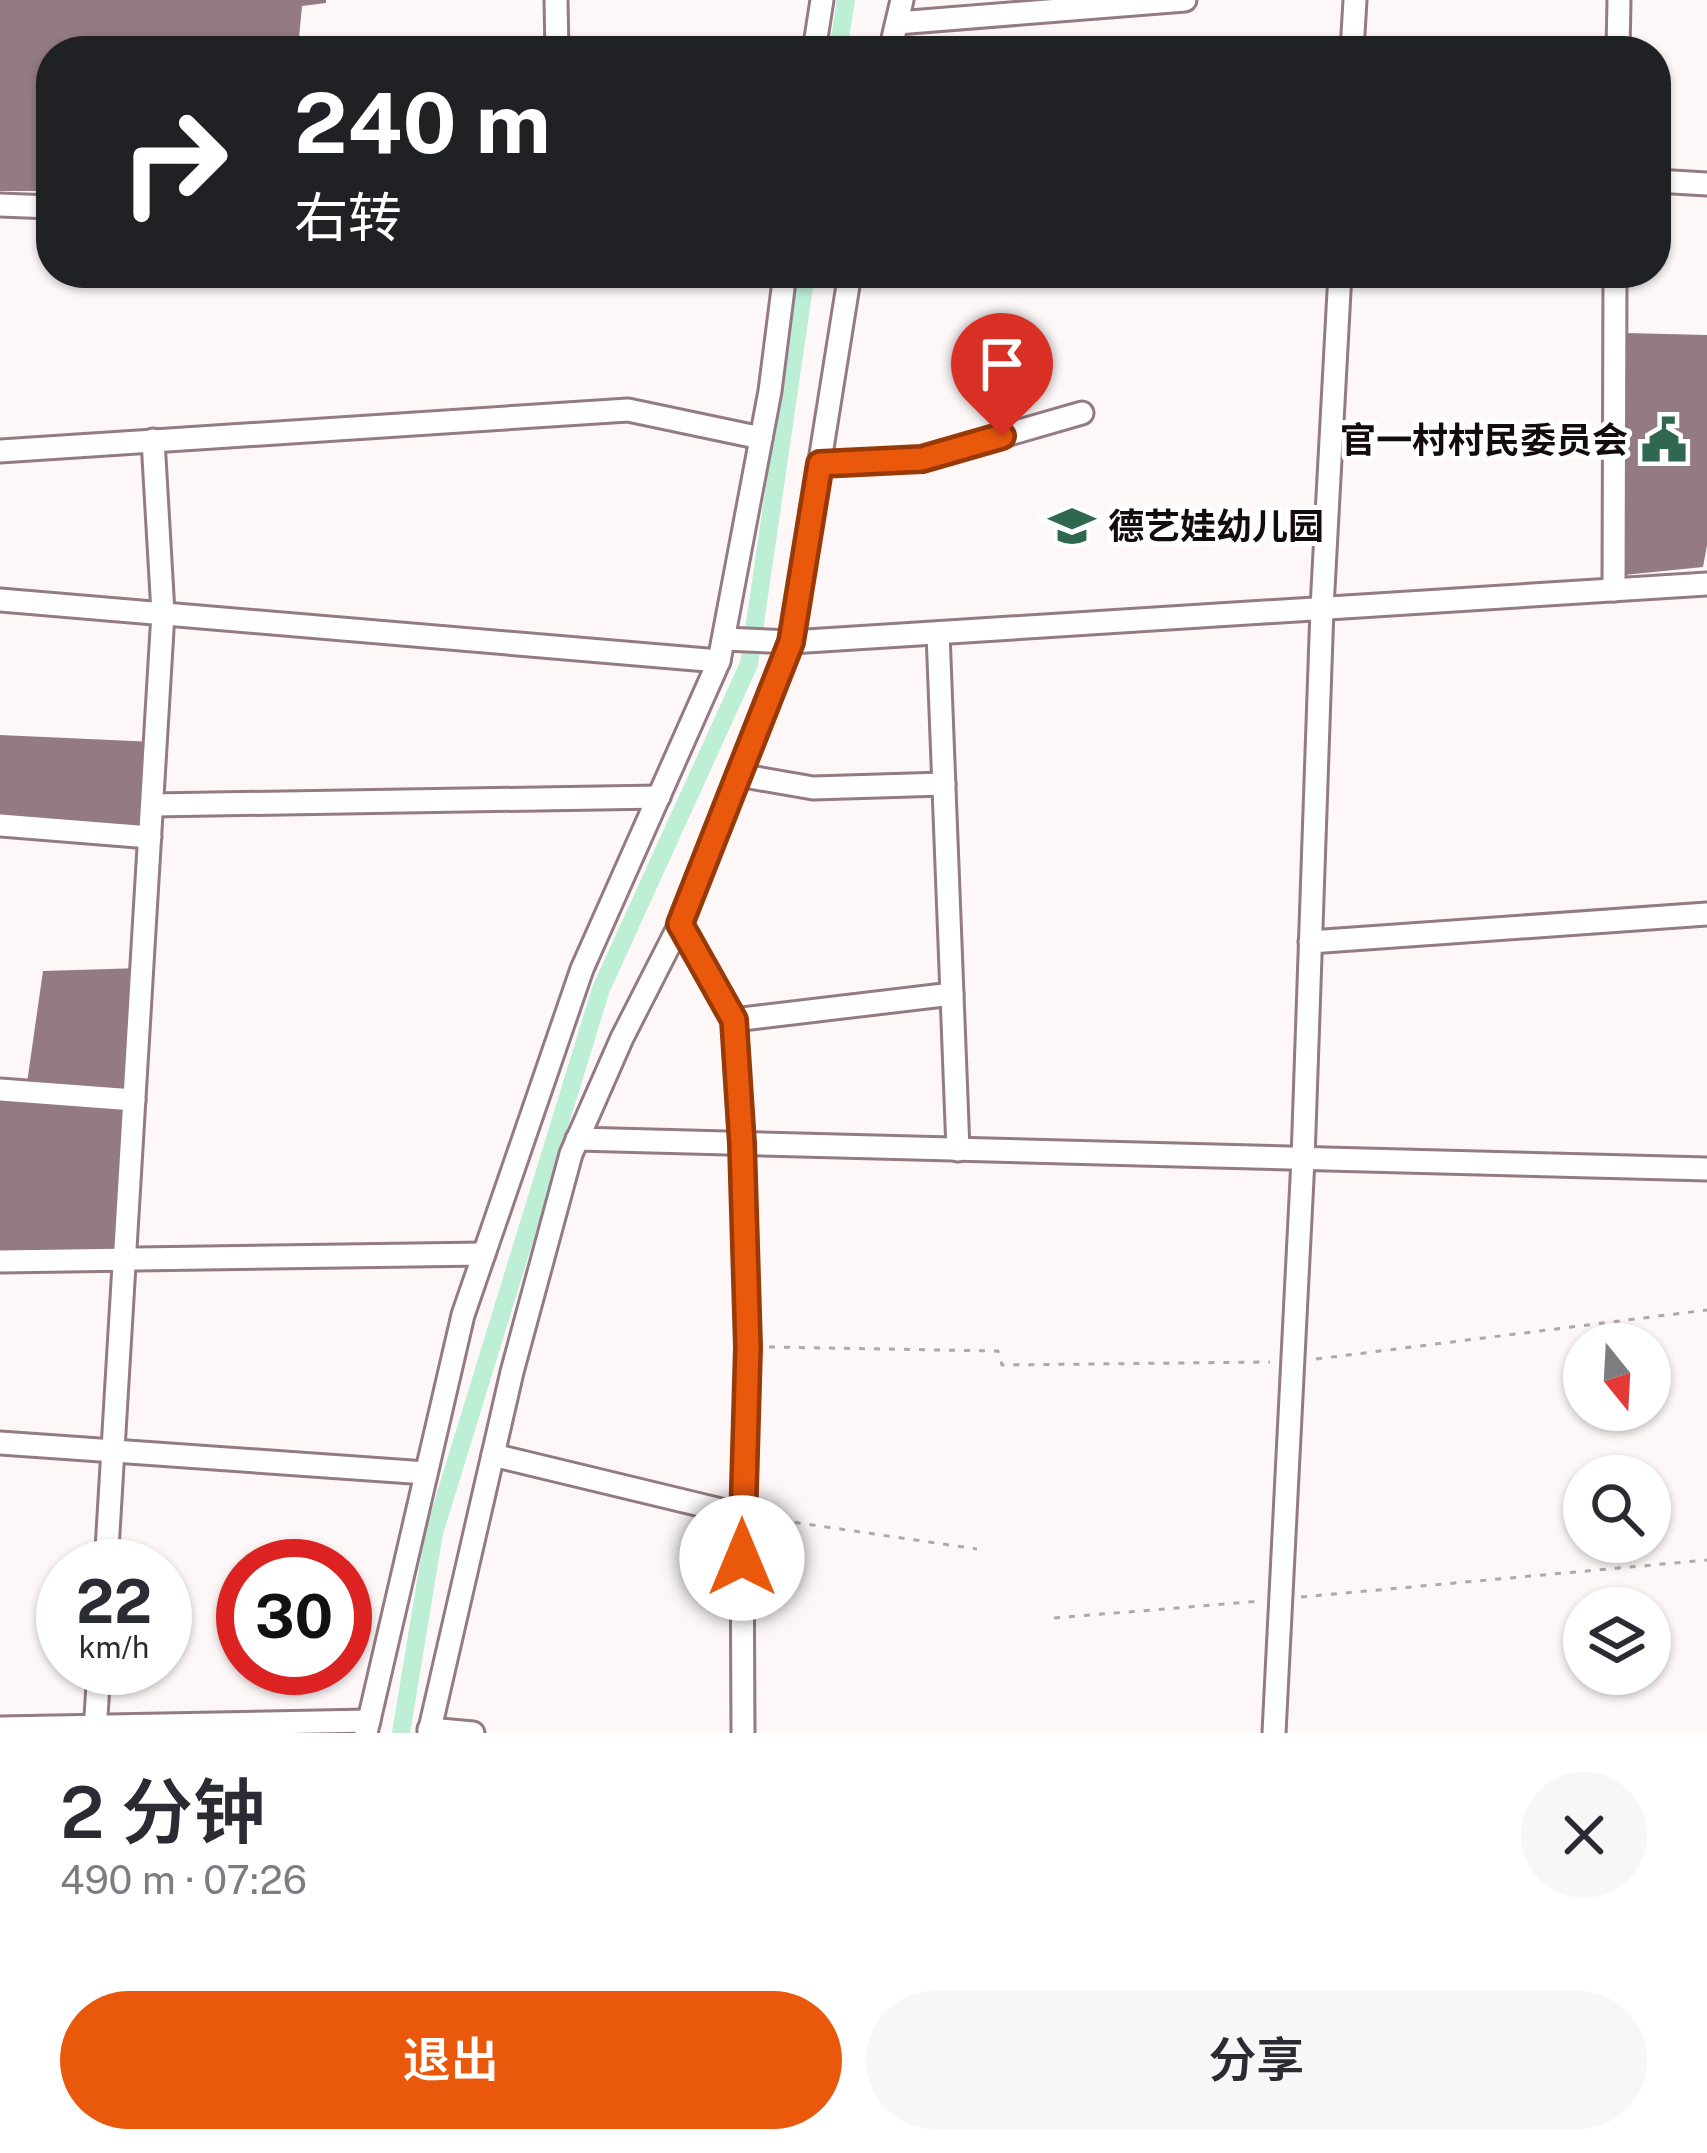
<!DOCTYPE html>
<html lang="zh">
<head>
<meta charset="utf-8">
<style>
	:root { --surface:#fff; --page:#f7f7f7; --text:#2b2b33; --muted:#7c7c81; --accent:#ea580c }
	body { margin:0; font-family:"Public Sans","Noto Sans SC",sans-serif; background:var(--page); color:var(--text); height:100vh; display:flex; flex-direction:column; font-size:45px; white-space:nowrap }
	* { box-sizing:border-box; margin:0 }
	p { font-size:39px; color:var(--muted) }
	.icon { flex:none; width:66px; height:66px; fill:none; stroke:currentColor; stroke-width:2; stroke-linecap:round; stroke-linejoin:round }
	.map { position:relative; height:1733px; overflow:hidden }
	.panel { display:flex; flex-direction:column; background:var(--surface); flex:1 }
	.panel>* { flex:none }
	.banner { position:absolute; left:36px; top:36px; width:1635px; height:252px; border-radius:48px; box-shadow:0 3px 9px #0004; background:#202124; color:#fff; overflow:hidden }
	.needle { width:78px; rotate:162deg }
	.buttons { position:absolute; left:1563px; top:1323px; display:grid; gap:24px }
	.buttons a { display:grid; place-items:center; width:108px; height:108px; border-radius:50%; background:var(--surface); box-shadow:0 3px 9px #0004; font-size:60px }
	.speed { position:absolute; left:36px; top:1539px; display:flex; gap:24px; font-size:60px; font-weight:700; text-align:center }
	.speed>* { display:grid; place-content:center; width:156px; height:156px; border-radius:50%; background:var(--surface); box-shadow:0 3px 9px #0004; line-height:1 }
	.speed small { font-size:30px; font-weight:400 }
	.speed .limit { border:18px solid #d22; background:#fff; color:#111 }
	.pin { position:absolute; display:grid; place-items:center; width:102px; height:102px; color:#fff; margin:-123px -51px; border-radius:50% 50% 50% 0; rotate:-45deg; box-shadow:0 0 12px #0007 }
	.pin .icon { rotate:45deg }
	.me { position:absolute; width:132px; margin:-66px; rotate:0deg; stroke-linejoin:round; filter:drop-shadow(0 0 9px #0008) }
	.turn { display:flex; align-items:center; gap:42px; height:252px; padding:0 60px; font-size:54px }
	.turn .icon { width:156px; height:156px; stroke-width:2.5 }
	.turn b { display:block; font-size:84px; line-height:102px }
	.round { display:grid; place-items:center; flex:none; width:126px; height:126px; border-radius:63px; background:var(--page) }
	.overview { display:flex; align-items:center; justify-content:space-between; height:204px; padding:0 60px }
	h1 { font-size:72px; font-weight:600; line-height:90px }
	.cta { display:flex; gap:24px; margin-top:auto; padding:24px 60px }
	.cta a { flex:1; height:138px; border-radius:72px; background:var(--accent); color:#fff; font-size:48px; font-weight:600; line-height:138px; text-align:center }
	.cta a+a { background:var(--page); color:var(--text) }
	.map>svg:first-child { display:block }
</style>
</head>
<body>
<div class="map">
<svg width="1707" height="1733" viewBox="0 0 1707 1733">
	<rect width="100%" height="100%" fill="#fdf7f8"/>
	<g fill="none" stroke-linecap="round" stroke-linejoin="round">
		<g stroke="#bcefd6" stroke-width="18">
			<path d="M838,51L846,0"/>
			<path d="M401,1733L434,1533L601,989L749,664L806,273"/>
		</g>
	</g>
	<g fill="#947a83">
		<path d="M0,0H326V3L302,6L299,38L153,51H51V191H0Z"/>
		<path d="M1626,333L1707,335V545L1703,567L1614,576Z"/>
		<path d="M0,735L155,742L150,837L0,825Z"/>
		<path d="M142,968L125,1249L0,1256V1096L25,1097L43,971Z"/>
		<path d="M345,1569H354L356,1634H345Z"/>
	</g>
	<g fill="none" stroke-linecap="round" stroke-linejoin="round">
		<g stroke="#947a83" stroke-width="27">
			<g id="minor">
				<path d="M556,0L557,51"/>
				<path d="M897,23L1185,0"/>
				<path d="M814,51L822,0"/>
				<path d="M890,51L902,0"/>
				<path d="M1352,51L1355,0"/>
				<path d="M1618,51L1619,0"/>
				<path d="M1656,181L1707,184"/>
				<path d="M0,205L51,207"/>
				<path d="M0,451L628,410L761,438"/>
				<path d="M820,464L922,459L1082,413"/>
				<path d="M1614,590L1615,273"/>
				<path d="M0,600L719,661"/>
				<path d="M938,633L958,1150"/>
				<path d="M724,639L791,642L1707,584"/>
				<path d="M738,775L813,788L944,784"/>
				<path d="M152,805L659,797"/>
				<path d="M0,825L150,837"/>
				<path d="M680,924L734,1020L742,1145L748,1347L742,1515L743,1733"/>
				<path d="M1310,942L1707,914"/>
				<path d="M734,1020L952,994"/>
				<path d="M0,1090L134,1100"/>
				<path d="M577,1139L1707,1169"/>
				<path d="M0,1261L484,1254"/>
				<path d="M0,1443L426,1473"/>
				<path d="M493,1455L742,1515"/>
				<path d="M106,1566L163,613L153,440"/>
				<path d="M0,1728L369,1721"/>
				<path d="M429,1729L473,1733"/>
				<path d="M95,1733L99,1668"/>
				<path d="M366,1733L463,1315L582,969L719,661L770,391L785,273"/>
				<path d="M429,1733L512,1372L571,1154L622,1038L680,924L791,642L850,273"/>
				<path d="M1274,1733L1303,1159L1322,608L1340,273"/>
			</g>
		</g>
		<g stroke="#afa8a9" stroke-width="3" stroke-dasharray="6 9" stroke-linecap="butt">
			<path d="M769,1347L998,1351L1002,1365L1270,1362"/>
			<path d="M1316,1359L1707,1310"/>
			<path d="M765,1518L977,1549"/>
			<path d="M1301,1597L1707,1560"/>
			<path d="M1054,1618L1262,1601"/>
		</g>
		<use href="#minor" stroke="#fff" stroke-width="21"/>
	</g>
	<g fill="none" stroke-linecap="round" stroke-linejoin="round">
		<g stroke="#983908" stroke-width="30">
			<path id="route" d="M742,1558L748,1347L742,1144L734,1020L680,924L791,642L820,464L922,459L1002,436"/>
		</g>
		<use href="#route" stroke="#ea580c" stroke-width="21"/>
	</g>
	<defs>
		<g id="civic-bare" transform="scale(3.6)"><path d="M-.6-6.5H3V-4.5H.6V-3L4-1V1h2V6H-6V1h2V-1L-.6-3ZM-1.2 2.5V6h2.4V2.5Z" fill="#2f674f" stroke="#fff" stroke-width="2.5" paint-order="stroke"/></g>
		<g id="school-bare" transform="scale(3.6)"><path d="M0-5L7-2L0 1L-7-2ZM-4 1L0 2.5L4 1V4Q0 6-4 4Z" fill="#2f674f" stroke="#fff" stroke-width="2.5" paint-order="stroke"/></g>
	</defs>
	<g fill-rule="evenodd">
		<use href="#civic-bare" x="1664" y="440"/>
		<use href="#school-bare" x="1072" y="526"/>
	</g>
	<g text-anchor="middle" stroke-width="10" stroke-linejoin="round" paint-order="stroke">
		<g font-size="36" font-weight="bold" fill="#140b0e" stroke="#fff" text-anchor="end">
			<text x="1628" y="453">官一村村民委员会</text>
			<text x="1108" y="539" text-anchor="start">德艺娃幼儿园</text>
		</g>
	</g>
</svg>
<div class="buttons">
<a><svg class="needle" viewBox="-14 -14 28 28"><path d="M0-13l5 13h-10z" fill="#e53935"/><path d="M0 13l5-13h-10z" fill="#7c7c81"/></svg></a>
<a><svg class="icon" aria-label="search" viewBox="0 0 24 24"><circle cx="10" cy="10" r="6"/><path d="M15 15l6 6"/></svg></a>
<a><svg class="icon" aria-label="layers" viewBox="0 0 24 24"><path d="M12 4l9 5-9 5-9-5zM3 14l9 5 9-5"/></svg></a>
</div>
<div class="speed"><div>22<small>km/h</small></div><div class="limit">30</div></div>
<div class="pin" style="left:1002px;top:436px;background:#d93025"><svg class="icon" aria-label="arrive" viewBox="0 0 24 24"><path d="M6 21V4h12l-3 4 3 4H6"/></svg></div>
<svg class="me" style="left:742px;top:1558px" viewBox="-20 -20 40 40"><circle r="19" fill="#fff"/><path d="M0-13L10 11 0 6-10 11z" fill="#ea580c"/></svg>
<div class="banner">
<div class="turn"><svg class="icon" aria-label="right" viewBox="0 0 24 24"><path d="M7 20v-9h11M14 6l5 5-5 5"/></svg><div><b>240 m</b>右转</div></div>
</div>
</div>
<section class="panel">
<div class="overview"><div><h1>2 分钟</h1><p>490 m · 07:26</p></div><a class="round"><svg class="icon" aria-label="close" viewBox="0 0 24 24"><path d="M6 6l12 12M18 6L6 18"/></svg></a></div>
<div class="cta"><a>退出</a><a>分享</a></div>
</section>
</body>
</html>
